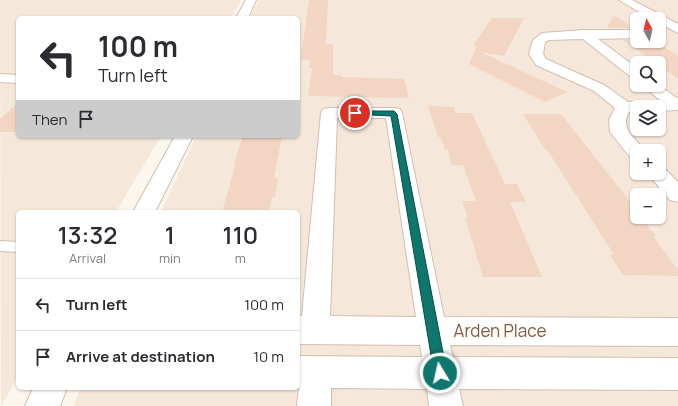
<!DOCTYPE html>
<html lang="en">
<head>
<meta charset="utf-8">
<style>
	:root { --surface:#fff; --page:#f2f2f3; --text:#2b2b33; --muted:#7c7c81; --line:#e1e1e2 }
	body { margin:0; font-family:Manrope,sans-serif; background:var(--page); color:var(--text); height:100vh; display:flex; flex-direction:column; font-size:15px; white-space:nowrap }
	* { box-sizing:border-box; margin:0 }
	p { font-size:13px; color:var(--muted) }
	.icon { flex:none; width:22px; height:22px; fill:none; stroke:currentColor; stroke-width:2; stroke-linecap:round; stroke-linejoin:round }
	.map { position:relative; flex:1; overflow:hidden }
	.details { position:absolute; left:16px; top:210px; width:284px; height:180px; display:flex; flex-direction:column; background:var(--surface); border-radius:6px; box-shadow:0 1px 3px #0004 }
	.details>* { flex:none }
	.hud { position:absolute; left:16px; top:16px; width:284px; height:122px; border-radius:6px; box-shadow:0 1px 3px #0004; background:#fff; color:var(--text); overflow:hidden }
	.needle { width:26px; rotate:352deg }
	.controls { position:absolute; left:630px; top:12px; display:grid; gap:8px }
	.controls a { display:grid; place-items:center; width:36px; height:36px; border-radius:6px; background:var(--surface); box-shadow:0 1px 3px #0004; font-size:20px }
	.pin { position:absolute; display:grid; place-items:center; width:34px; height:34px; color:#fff; margin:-17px; border:2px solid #fff; border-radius:50%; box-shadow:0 1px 4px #0007 }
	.me { position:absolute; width:44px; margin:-22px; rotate:351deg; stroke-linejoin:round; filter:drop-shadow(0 0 3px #0008) }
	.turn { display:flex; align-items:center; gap:14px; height:84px; padding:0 16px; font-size:18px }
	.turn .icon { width:52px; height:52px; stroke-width:2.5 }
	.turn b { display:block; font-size:28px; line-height:34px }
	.then { display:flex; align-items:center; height:38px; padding:0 16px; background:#0003; gap:8px; font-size:15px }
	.eta { display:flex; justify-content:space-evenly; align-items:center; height:68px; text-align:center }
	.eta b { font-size:24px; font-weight:600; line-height:28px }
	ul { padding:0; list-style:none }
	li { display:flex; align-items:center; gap:12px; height:52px; padding:0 16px; border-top:1px solid var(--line) }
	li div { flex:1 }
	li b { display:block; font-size:15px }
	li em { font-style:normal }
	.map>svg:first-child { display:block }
</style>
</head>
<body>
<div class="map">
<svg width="678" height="406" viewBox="0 0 678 406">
	<rect width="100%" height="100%" fill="#fdf6ec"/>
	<g fill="#f5e8da" fill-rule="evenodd">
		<path d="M0,0H241L231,18H18V136H161L116,212H18V377L1,406Z"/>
		<path d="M258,0H678V406H73L81,388H298V212H161L196,136H298V18H250ZM637,19H659V41H637ZM637,63H659V85H637ZM637,107H659V129H637ZM637,151H659V173H637ZM637,195H659V217H637Z"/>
	</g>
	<g fill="#f3d5c3">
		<path d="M309,0H328L326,44H333V75H341V77L404,79L409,98L308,96L312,68H309L310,60H301V54Z"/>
		<path d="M614,16L623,21L634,28H607Z"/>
		<path d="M492,18H524L504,56L481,52L567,92L545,102L469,64L477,46H473Z"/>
		<path d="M623,40L654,41L678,56V79L659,65V63H656Z"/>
		<path d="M18,103V132H0V119Z"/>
		<path d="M428,106L454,107L456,113H472L505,184H517L526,202H510L542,277H483L465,218H468L462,201H476L463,165H452L448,150H445L441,137H438Z"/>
		<path d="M523,114H561L628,199L637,212V217H641L656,236H653L678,270V276L623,275L610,255H614L548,151H546Z"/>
		<path d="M243,136H282L274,178H278L275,197H272L269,212H222L236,163H234Z"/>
	</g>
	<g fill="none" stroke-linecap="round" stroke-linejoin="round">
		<g stroke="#d1beb0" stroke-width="2">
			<path id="lane" d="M0,241L18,242V252L0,251Z"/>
		</g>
		<g stroke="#d1beb0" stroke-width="2">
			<g id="street">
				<path d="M246,0H256L248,18H236Z"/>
				<path d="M619,0H632L678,24V33L659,23V19H651Z"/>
				<path d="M584,30H637V38L598,39L637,68V79L632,78L583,39L549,40L545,42L543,54L546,59L604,85L628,102L661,101L642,85H659L678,99V110L659,111V107H637V111L629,112C619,129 636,138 645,151H637V159L630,157L610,132L609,120L615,108L594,91L536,65L529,54L533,40L542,33Z"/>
				<path d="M0,74L18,75V83L0,82Z"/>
				<path d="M329,108H394L400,109L402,113L444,317L678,318V346L450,345L453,357L678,358V390L459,389L463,406H429L427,389L331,388V406H297L299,388L298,356L422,357L420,345L298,344V316H302L321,113L323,109ZM337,118H386L416,317L330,316Z"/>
				<path d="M175,136H193L155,212H133Z"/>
				<path d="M659,167L664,168L678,182V202L670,200L647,173H659Z"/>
				<path d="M33,388H67L60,406H25Z"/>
			</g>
		</g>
		<use href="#lane" fill="#fff" fill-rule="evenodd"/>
		<use href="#street" fill="#fff" fill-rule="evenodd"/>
	</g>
	<path fill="#0f766e" stroke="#0a4d48" d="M355,111H394L397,114L447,373L445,377L440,379L436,377L434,373L391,116L352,114L351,113Z"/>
	<g text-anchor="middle" stroke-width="4" stroke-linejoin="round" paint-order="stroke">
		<g font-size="17" fill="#7a5c4d" stroke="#fffaf3">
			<text x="500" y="337">Arden Place</text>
		</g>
	</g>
</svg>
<div class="controls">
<a><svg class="needle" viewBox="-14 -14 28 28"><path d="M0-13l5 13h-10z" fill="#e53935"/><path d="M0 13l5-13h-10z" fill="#7c7c81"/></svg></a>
<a><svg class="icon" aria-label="search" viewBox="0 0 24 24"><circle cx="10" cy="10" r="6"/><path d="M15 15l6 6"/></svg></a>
<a><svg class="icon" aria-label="layers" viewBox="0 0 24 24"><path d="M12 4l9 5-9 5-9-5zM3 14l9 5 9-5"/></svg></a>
<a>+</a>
<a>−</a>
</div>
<div class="pin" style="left:355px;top:113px;background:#d93025"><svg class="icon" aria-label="arrive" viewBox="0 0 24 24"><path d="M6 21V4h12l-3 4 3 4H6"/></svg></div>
<svg class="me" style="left:440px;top:373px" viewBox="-20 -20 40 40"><circle r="17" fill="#0f766e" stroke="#fff" stroke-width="3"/><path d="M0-11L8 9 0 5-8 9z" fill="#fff"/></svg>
<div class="hud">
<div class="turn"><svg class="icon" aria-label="left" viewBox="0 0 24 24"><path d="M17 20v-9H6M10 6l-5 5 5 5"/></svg><div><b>100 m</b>Turn left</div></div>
<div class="then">Then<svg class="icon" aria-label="arrive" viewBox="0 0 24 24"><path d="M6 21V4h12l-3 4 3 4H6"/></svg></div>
</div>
<section class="details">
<div class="eta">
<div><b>13:32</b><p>Arrival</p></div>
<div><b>1</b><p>min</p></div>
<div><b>110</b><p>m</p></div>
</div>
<ul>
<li><svg class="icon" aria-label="left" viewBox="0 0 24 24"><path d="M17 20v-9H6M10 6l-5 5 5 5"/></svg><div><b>Turn left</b></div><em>100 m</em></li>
<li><svg class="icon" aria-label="arrive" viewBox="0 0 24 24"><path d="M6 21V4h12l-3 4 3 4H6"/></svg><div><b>Arrive at destination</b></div><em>10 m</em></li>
</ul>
</section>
</div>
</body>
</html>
